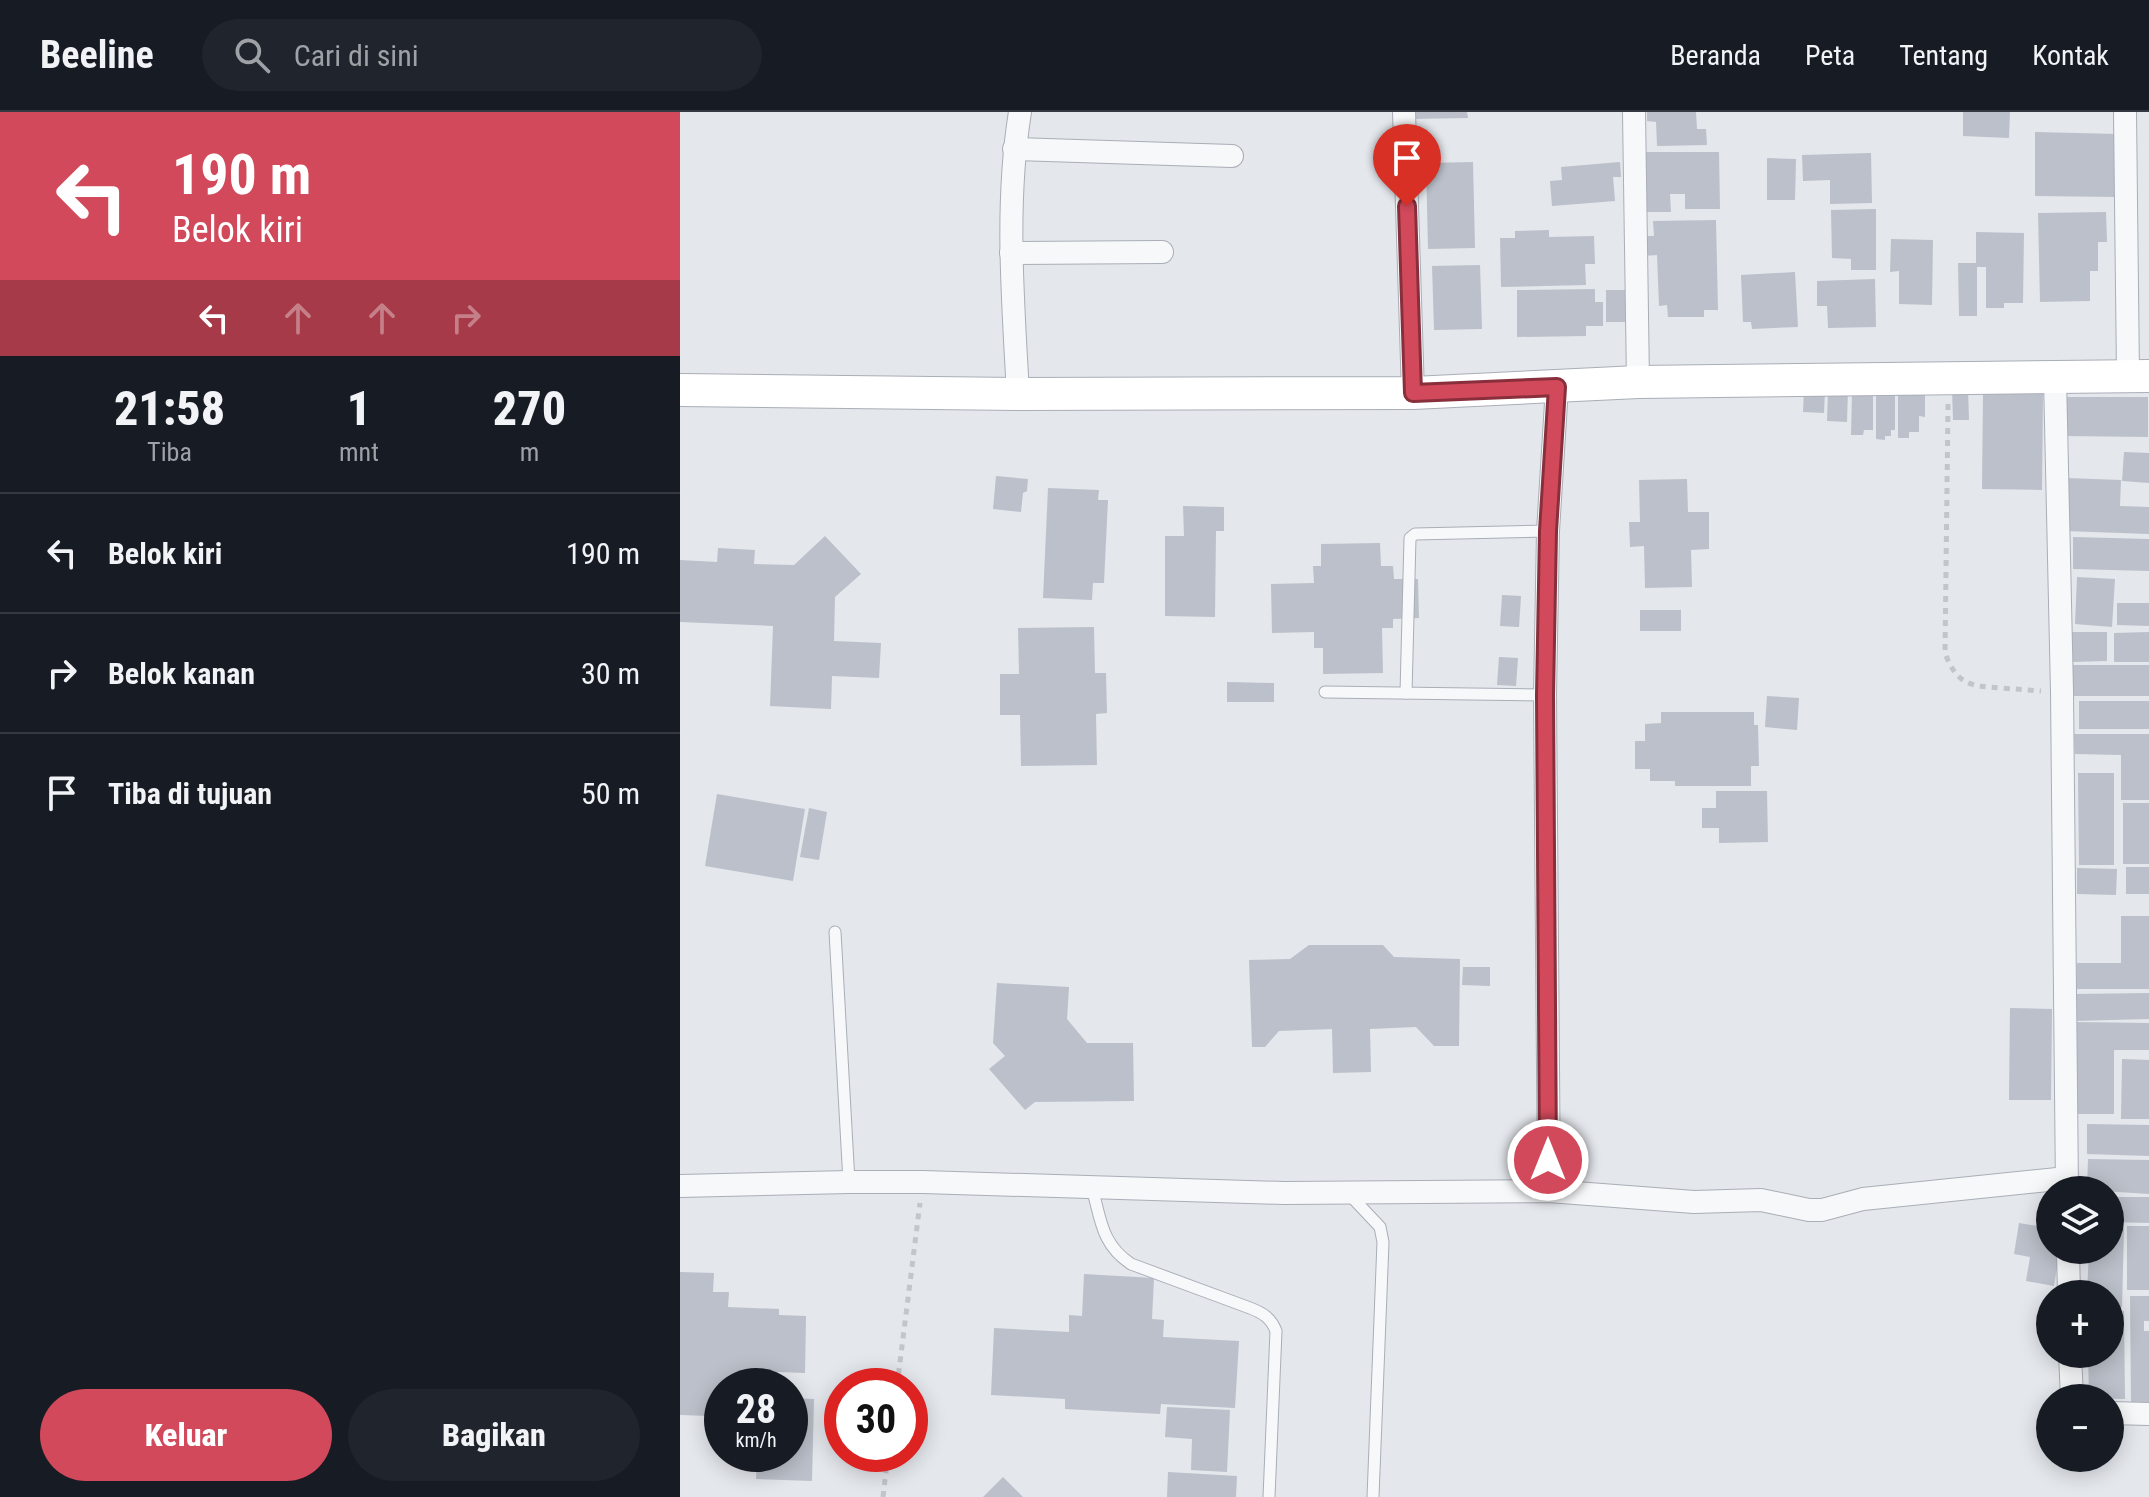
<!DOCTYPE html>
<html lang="id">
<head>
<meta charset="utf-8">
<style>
	:root { --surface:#171b24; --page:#20242c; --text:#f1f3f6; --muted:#9ea1a6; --line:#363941; --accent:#d1495b }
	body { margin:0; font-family:"Roboto Condensed",sans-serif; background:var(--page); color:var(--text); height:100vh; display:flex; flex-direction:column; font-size:30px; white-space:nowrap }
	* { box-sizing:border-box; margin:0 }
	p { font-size:26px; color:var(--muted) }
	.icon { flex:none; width:44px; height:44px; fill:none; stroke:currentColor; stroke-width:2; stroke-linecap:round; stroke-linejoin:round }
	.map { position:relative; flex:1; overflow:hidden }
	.drawer { display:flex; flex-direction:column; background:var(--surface); width:680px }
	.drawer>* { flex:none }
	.guide { background:#d1495b; color:#fff; overflow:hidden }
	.controls { position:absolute; left:1356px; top:1064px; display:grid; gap:16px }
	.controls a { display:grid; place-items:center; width:88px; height:88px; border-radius:50%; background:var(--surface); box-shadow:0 4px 20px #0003; font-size:40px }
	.speed { position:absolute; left:24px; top:1256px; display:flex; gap:16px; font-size:40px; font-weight:700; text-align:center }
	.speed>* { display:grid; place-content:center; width:104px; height:104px; border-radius:50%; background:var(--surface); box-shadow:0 4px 20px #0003; line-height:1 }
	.speed small { font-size:20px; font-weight:400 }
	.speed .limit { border:12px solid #d22; background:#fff; color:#111 }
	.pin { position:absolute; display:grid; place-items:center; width:68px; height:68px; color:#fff; margin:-82px -34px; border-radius:50% 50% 50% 0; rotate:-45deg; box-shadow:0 0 8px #0007 }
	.pin .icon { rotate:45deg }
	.me { position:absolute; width:88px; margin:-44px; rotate:0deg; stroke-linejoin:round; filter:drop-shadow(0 0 6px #0008) }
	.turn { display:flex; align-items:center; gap:28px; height:168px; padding:0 40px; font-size:36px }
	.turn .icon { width:104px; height:104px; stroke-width:2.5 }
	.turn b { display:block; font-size:56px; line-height:68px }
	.lanes { display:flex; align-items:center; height:76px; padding:0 40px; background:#0003; justify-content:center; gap:40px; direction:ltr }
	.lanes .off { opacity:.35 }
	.eta { display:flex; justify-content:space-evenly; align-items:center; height:136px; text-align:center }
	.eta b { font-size:48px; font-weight:800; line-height:56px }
	.primary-button { display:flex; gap:16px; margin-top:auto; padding:16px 40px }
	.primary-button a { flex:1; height:92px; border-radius:48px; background:var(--accent); color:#fff; font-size:32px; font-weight:800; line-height:92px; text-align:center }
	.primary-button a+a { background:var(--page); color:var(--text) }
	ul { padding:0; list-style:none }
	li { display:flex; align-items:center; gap:24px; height:120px; padding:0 40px; border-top:2px solid var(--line) }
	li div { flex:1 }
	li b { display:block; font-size:30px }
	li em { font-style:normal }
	header { display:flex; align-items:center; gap:48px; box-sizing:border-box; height:112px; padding:0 40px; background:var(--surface); border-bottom:2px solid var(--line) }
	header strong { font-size:38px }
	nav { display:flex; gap:44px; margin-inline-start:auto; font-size:28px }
	.search { width:560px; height:72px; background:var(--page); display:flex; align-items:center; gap:20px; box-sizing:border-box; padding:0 28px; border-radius:44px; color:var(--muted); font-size:30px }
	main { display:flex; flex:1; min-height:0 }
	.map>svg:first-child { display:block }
</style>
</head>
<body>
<header>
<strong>Beeline</strong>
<div class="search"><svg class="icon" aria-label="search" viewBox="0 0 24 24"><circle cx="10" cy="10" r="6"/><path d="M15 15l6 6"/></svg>Cari di sini</div>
<nav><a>Beranda</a><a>Peta</a><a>Tentang</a><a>Kontak</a></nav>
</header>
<main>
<section class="drawer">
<div class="guide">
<div class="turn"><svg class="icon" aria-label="left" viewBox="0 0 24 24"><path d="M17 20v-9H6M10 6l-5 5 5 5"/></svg><div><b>190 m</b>Belok kiri</div></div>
<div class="lanes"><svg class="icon" aria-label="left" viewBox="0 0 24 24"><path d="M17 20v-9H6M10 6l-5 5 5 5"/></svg><svg class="icon off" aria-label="ahead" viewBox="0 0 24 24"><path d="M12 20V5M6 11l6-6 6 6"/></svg><svg class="icon off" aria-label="ahead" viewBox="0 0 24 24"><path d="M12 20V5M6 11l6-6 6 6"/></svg><svg class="icon off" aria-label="right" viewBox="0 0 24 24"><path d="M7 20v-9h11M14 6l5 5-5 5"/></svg></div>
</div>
<div class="eta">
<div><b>21:58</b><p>Tiba</p></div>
<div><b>1</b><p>mnt</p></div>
<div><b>270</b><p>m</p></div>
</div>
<ul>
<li><svg class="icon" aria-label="left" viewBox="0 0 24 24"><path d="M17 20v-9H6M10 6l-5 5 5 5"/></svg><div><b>Belok kiri</b></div><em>190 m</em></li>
<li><svg class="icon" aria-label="right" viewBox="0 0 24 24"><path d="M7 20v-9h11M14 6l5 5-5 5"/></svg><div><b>Belok kanan</b></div><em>30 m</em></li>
<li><svg class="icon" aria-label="arrive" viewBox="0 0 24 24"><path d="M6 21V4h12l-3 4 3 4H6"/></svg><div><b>Tiba di tujuan</b></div><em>50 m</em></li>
</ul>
<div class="primary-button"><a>Keluar</a><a>Bagikan</a></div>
</section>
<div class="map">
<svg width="1469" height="1385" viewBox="0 0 1469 1385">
	<rect width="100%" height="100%" fill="#e4e7ec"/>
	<g fill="#bbc0ca">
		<path d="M729,0H787L788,6L729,7Z"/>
		<path d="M967,0H1016L1017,17H1026L1027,33L977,34L976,10L967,9Z"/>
		<path d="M1283,0H1330L1329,26L1283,24Z"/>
		<path d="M1355,20L1437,22V85L1355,84Z"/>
		<path d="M961,40H1039L1040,97H1005V82H990L991,100H962Z"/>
		<path d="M1191,41L1192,91L1150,92V68L1123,69L1122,43Z"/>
		<path d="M1087,46L1116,47L1115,88H1087Z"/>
		<path d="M793,50L795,136L748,137L746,51Z"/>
		<path d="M940,50L941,65H933L935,89L872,94L870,69L882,68L881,55Z"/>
		<path d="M1196,97V158H1171V147L1152,146L1151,98Z"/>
		<path d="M1426,100L1427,130H1418V159H1410V189L1360,190L1358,101Z"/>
		<path d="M1036,108L1038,198H1024V205H988L987,193L979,194L977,143L963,144L962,124H974L973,109Z"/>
		<path d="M869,118V125L914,124L915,152H905L906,173L821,175L820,126H835V119Z"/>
		<path d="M1296,120L1344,121L1343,191H1324V196H1306V155H1297V204H1279L1278,151H1296Z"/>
		<path d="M1211,127L1253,128L1252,193L1219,192V159L1210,160Z"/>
		<path d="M800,153L802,217L754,218L752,154Z"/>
		<path d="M1115,160L1118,215L1072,217L1071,210H1063L1061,163Z"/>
		<path d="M1195,167L1196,215L1148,216L1147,194H1137V169Z"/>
		<path d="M915,177V190H923V214H906V224L837,225V178Z"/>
		<rect x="926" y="178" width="21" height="32"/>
		<path d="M1148,277H1168L1167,310L1147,309Z"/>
		<path d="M1272,277H1288L1289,308H1273Z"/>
		<path d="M1124,278L1145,279L1144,301L1123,300Z"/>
		<path d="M1196,280H1215V318H1211V324H1205V328L1196,327Z"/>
		<path d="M1172,281H1193V318H1184L1183,323H1171Z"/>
		<path d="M1218,281H1245V305L1239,304V320H1229V326H1218Z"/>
		<path d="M1303,281L1363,282L1362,378L1302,377Z"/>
		<path d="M1385,285H1468V325L1385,324Z"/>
		<path d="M1444,340L1469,341V371L1442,369Z"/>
		<path d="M316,364L348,367L347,379L343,381L341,400L313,397Z"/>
		<path d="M1386,366L1441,368L1440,394L1469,395V422L1385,419Z"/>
		<path d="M1007,367L1008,400H1029V437L1011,438L1012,475L965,476L964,434L950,435L949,410H960L959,368Z"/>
		<path d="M368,376L419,378L418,388H428L424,471H413L412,488L363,486Z"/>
		<path d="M503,394L544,395V419H536L535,505L485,504V424H504Z"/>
		<path d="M145,424L181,462L155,485L154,529L201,531L199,566L152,564L151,597L90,594L93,514L0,510V448L37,450L38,436L75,438L74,452L114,453Z"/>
		<path d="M1393,425L1469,427V459L1393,457Z"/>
		<path d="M700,431L701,454H713L714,467H738L739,506L713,507V516H702L703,561L643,562V536H634V520L592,521L591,472L634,471L633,454H641V432Z"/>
		<path d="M1397,465L1435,467L1432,515L1395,512Z"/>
		<path d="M822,483L841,484L839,515L820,514Z"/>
		<path d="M1437,491H1469V514L1437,513Z"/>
		<rect x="960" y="498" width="41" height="21"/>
		<path d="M414,515L415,561H426L427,601L416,602L417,653L341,654L340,603H320V562H339L338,516Z"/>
		<path d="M1392,520H1427V549L1392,550Z"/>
		<path d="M1469,520V550H1434V521Z"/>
		<path d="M819,545L838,546L836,574L817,573Z"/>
		<path d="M1388,553H1469V584H1389Z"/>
		<path d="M547,570L594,571V590H547Z"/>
		<path d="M1087,584L1119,586L1117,618L1085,615Z"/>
		<rect x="1399" y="589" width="70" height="28"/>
		<path d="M981,600H1074V613H1078L1079,654H1071V674H995V669H970V657H955V629H965V612L981,611Z"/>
		<path d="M1394,622H1469V688H1441V643L1395,642Z"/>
		<path d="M1398,661H1434V753H1399Z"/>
		<path d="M1036,679H1087L1088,730L1039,731V716H1022V696H1036Z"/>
		<path d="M37,682L125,697L113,769L25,754Z"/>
		<rect x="1443" y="691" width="26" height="61"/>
		<path d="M129,696L147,700L139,748L120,745Z"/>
		<rect x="1446" y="755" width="23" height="27"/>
		<path d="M1397,756L1437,757L1436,783L1397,782Z"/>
		<path d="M1441,804H1469V877H1397V851H1441Z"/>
		<path d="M629,833H703L714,845L780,847L779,934H754L736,915L690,917L691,960L653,961L652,917L599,919L585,935H572L569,848L610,847Z"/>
		<path d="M783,855H810V874L782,873Z"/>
		<path d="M317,871L389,875L387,907L407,931H453L454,989L355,990L345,998L309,957L325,944L313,931Z"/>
		<path d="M1469,881V907L1394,909V882Z"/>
		<path d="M1330,896L1372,897L1371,988H1329Z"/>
		<path d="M1395,910L1469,911V938H1434V1002H1395Z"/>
		<path d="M1442,947L1469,948V1007H1441Z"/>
		<path d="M1407,1012L1469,1013V1044L1407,1042Z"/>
		<path d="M1408,1047L1469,1048V1082L1407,1078Z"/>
		<path d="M1430,1085H1469V1111L1430,1110Z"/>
		<path d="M1339,1111L1370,1116V1138H1380L1374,1174L1346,1169L1350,1145L1334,1142Z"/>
		<rect x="1447" y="1114" width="22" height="64"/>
		<path d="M1430,1116L1444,1117L1442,1195L1430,1194V1182H1407L1409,1138H1430Z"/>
		<path d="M0,1160L34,1161L33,1180H49L48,1195L99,1197V1203L126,1204L125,1261L98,1260L97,1271L47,1270L46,1274H42V1292L30,1291V1304L0,1303Z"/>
		<path d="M404,1162L474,1166L472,1207L484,1208L483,1225L559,1229L555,1296L481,1292L480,1302L385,1297V1287L311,1283L314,1216L389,1220V1203L402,1204Z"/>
		<path d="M1450,1184H1469V1209H1464V1219H1469V1292L1451,1293Z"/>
		<path d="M1444,1199L1445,1287L1409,1286L1408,1242H1430V1200Z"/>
		<path d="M110,1286L134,1287L132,1369L76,1367L77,1342H110Z"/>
		<path d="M487,1295L550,1298L547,1360L511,1358L512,1327L485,1325Z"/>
		<path d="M488,1360L557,1364L556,1385H487Z"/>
		<path d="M323,1365L343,1385H303Z"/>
	</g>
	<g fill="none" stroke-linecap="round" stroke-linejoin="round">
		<g stroke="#a9aeb7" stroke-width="13">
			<g id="lane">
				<path d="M645,580L865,583"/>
				<path d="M726,581L730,426L735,422L868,419"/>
				<path d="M155,820L169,1070"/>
				<path d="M412,1076C421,1107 421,1132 451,1152L570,1196C583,1201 591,1206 596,1219L589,1385"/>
				<path d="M668,1081L700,1115L703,1130L693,1385"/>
			</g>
		</g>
		<g stroke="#a9aeb7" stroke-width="24">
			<g id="street">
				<path d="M724,0L733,281"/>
				<path d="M954,0L958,270"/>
				<path d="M1445,0L1448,264"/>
				<path d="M334,37L552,44"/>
				<path d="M331,141L482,140"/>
				<path d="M1375,266L1382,580L1387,1078"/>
				<path d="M338,282C333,188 325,93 340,0"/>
				<path d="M0,1074L169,1070H243L604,1081L869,1079L1014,1090L1081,1088L1129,1098H1142L1183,1087L1387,1066"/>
				<path d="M869,1079L865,583L868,419L877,275"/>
				<path d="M1388,1138L1389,1182"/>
				<path d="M1390,1242L1392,1286"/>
				<path d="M1430,1301L1469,1302"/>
			</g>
		</g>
		<g stroke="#a9aeb7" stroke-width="34">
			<path id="secondary" d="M0,278L338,282L733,281L958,270L1469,264"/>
		</g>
		<g stroke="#c2c5cb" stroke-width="5" stroke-dasharray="6 6" stroke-linecap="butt">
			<path d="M1268,292L1265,541C1277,573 1290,574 1321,576C1335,577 1348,578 1361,579"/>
			<path d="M217,1274L240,1091"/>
			<path d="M203,1385L208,1342"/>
		</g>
		<use href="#lane" stroke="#f7f8fa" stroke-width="11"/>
		<use href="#street" stroke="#f7f8fa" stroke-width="22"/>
		<use href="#secondary" stroke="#fff" stroke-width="32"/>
	</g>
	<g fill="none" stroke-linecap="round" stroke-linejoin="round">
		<g stroke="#882f3b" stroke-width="20">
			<path id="route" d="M727,94L733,281L877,275L868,419L865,583L868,1048"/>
		</g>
		<use href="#route" stroke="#d1495b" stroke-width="14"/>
	</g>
</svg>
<div class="controls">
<a><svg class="icon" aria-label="layers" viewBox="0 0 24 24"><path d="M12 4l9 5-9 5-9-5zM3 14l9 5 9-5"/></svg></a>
<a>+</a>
<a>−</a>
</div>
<div class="speed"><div>28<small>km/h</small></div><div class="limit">30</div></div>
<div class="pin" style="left:727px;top:94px;background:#d93025"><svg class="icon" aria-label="arrive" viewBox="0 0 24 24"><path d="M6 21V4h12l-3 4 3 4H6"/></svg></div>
<svg class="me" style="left:868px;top:1048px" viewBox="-20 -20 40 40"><circle r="17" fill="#d1495b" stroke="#fff" stroke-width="3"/><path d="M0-11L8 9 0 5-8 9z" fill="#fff"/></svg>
</div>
</main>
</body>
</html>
